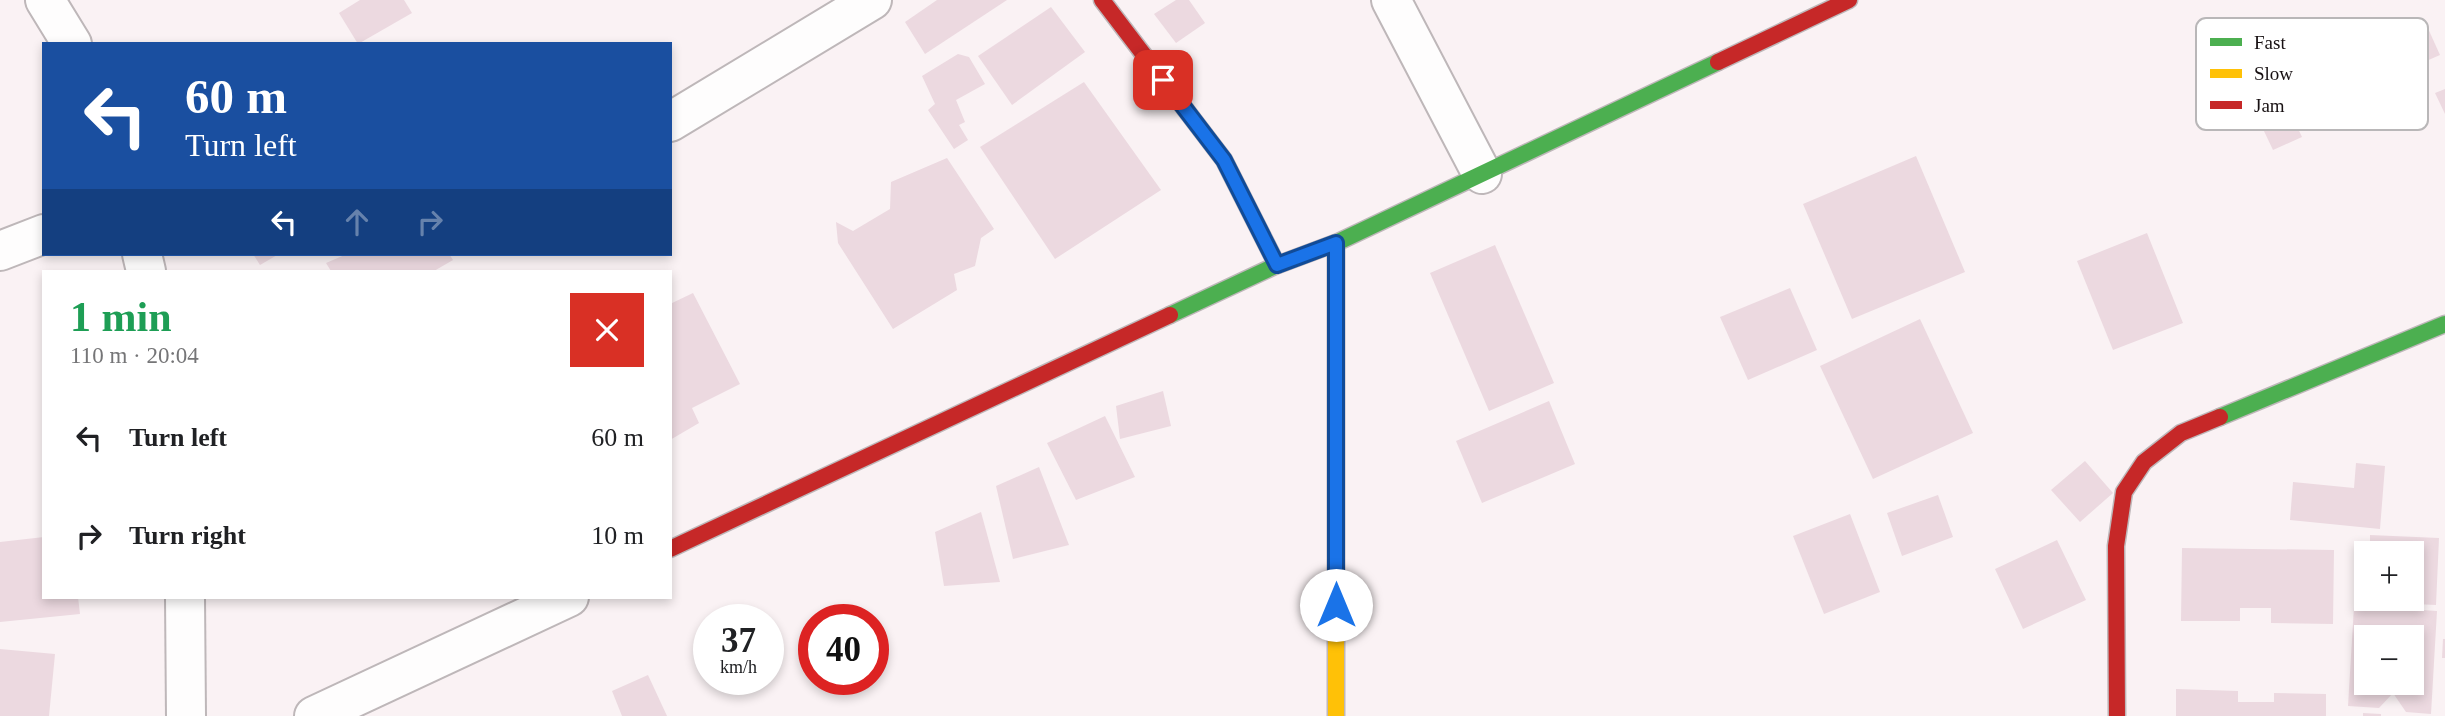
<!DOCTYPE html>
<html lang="en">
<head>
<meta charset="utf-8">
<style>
	:root { --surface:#fff; --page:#f2f2f2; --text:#202124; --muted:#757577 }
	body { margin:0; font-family:"Times New Roman",serif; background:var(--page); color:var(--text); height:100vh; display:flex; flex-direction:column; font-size:26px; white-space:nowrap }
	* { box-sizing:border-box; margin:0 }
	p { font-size:23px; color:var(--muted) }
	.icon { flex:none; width:38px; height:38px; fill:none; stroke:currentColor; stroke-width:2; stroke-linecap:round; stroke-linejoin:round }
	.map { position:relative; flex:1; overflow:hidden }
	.sheet { position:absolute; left:42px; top:270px; width:630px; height:329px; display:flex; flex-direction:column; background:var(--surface); border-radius:0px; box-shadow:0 4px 10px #0003 }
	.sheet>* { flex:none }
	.guide { position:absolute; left:42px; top:42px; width:630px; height:214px; border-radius:0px; box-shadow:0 4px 10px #0003; background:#1a4fa0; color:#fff; overflow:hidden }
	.buttons { position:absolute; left:2354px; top:541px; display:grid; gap:14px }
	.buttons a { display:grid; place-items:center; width:70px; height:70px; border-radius:0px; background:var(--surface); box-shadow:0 4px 10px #0003; font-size:35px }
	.speed { position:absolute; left:693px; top:604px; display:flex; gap:14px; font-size:35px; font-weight:700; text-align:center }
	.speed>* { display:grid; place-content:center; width:91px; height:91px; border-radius:50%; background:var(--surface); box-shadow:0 4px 10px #0003; line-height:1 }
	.speed small { font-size:18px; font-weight:400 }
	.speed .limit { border:10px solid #d22; background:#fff; color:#111 }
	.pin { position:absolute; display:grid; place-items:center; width:60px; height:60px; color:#fff; margin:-30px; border-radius:14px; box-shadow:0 4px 10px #0006 }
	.me { position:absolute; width:77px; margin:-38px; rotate:0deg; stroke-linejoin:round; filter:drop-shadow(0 0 5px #0008) }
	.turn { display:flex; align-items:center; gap:24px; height:147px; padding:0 28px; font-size:32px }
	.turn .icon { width:91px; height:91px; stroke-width:2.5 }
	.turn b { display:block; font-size:49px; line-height:60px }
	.lanes { display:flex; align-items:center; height:66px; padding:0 28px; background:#0003; justify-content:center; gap:35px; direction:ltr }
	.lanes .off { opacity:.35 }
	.round { display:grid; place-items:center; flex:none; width:74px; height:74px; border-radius:0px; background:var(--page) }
	.head { display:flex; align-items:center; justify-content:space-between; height:119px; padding:0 28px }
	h1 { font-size:42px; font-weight:800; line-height:52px; color:#1e9e55 }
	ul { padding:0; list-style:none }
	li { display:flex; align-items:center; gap:21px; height:98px; padding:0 28px }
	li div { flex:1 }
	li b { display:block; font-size:26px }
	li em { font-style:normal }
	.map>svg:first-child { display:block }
</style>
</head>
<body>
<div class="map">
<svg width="2445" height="716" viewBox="0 0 2445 716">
	<rect width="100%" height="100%" fill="#faf2f4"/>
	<g fill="#ecd9e0" fill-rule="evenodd">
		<path d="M360,0H404L412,13L358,44L339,13Z"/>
		<path d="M937,0H1007L925,54L905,22Z"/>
		<path d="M1176,0H1189L1205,23L1176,43L1154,14Z"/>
		<path d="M1051,7L1085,52L1012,105L978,56Z"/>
		<path d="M2426,24L2440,55L2392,76L2379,45Z"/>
		<path d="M958,54L969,57L985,84L956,100L965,122L959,125L968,140L954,149L928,110L935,104L922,76Z"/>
		<path d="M1084,82L1161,190L1055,259L980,147Z"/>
		<path d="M2445,89V114L2435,93Z"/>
		<path d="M2292,116L2302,137L2273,150L2263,129Z"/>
		<path d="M1916,156L1965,272L1852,319L1803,204Z"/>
		<path d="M947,158L994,229L981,238L975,266L954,274L957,290L893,329L838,243L836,222L853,231L890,209L891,182Z"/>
		<path d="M2147,233L2183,323L2113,350L2077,261Z"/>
		<path d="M1495,245L1554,383L1489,411L1430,273Z"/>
		<path d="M253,254H279L260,265Z"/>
		<path d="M347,254H449L453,260L434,271H331L326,263Z"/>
		<path d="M1790,288L1817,350L1748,380L1720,317Z"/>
		<path d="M693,293L740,384L692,408L699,423L670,440V304Z"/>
		<path d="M1920,319L1973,433L1873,479L1820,366Z"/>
		<path d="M1163,391L1171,426L1120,439L1116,406Z"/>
		<path d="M1549,401L1575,464L1482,503L1456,441Z"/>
		<path d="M1105,416L1135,477L1076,500L1047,443Z"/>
		<path d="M2085,461L2113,493L2080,522L2051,490Z"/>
		<path d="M2356,463L2385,466L2380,529L2290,520L2293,482L2354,488Z"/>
		<path d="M1039,467L1069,545L1013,559L996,486Z"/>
		<path d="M1938,495L1953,537L1902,556L1887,513Z"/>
		<path d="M981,512L1000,582L944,586L935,532Z"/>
		<path d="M1850,514L1880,592L1824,614L1793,536Z"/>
		<path d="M2370,535L2439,538L2436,605L2414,604L2412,600V553H2370Z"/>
		<path d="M44,537V597H78L80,614L0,622V542Z"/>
		<path d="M2057,540L2086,600L2023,629L1995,569Z"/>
		<path d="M2182,548L2334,550L2333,624L2271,623V608H2240V621H2181Z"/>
		<path d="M2358,566L2366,567V587H2357Z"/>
		<path d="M2354,606L2437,611L2431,714L2406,712L2393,693L2379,708L2348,706ZM2366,637H2412V682H2366Z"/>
		<path d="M2443,639H2445V658H2442Z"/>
		<path d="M0,649L55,654L49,716H0Z"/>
		<path d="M648,675L667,716H622L612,691Z"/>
		<path d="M2176,689L2238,691V702H2274V693L2326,694V716H2176Z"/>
		<path d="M2363,713L2381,714V716H2363Z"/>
	</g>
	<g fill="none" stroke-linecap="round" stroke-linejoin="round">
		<g stroke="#beb7b9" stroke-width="42">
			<g id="street">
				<path d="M45,0L72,44"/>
				<path d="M1391,0L1482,174"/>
				<path d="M670,122L872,0"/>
				<path d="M0,251L44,234"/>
				<path d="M142,254L146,271"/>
				<path d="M185,597L186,716"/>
				<path d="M314,716L569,597"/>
			</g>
		</g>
		<g stroke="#beb7b9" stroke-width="19">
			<g id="fast">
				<path d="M1170,315L1277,265L1336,243L1718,62"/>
				<path d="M2220,417L2445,324"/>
			</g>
		</g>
		<g stroke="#beb7b9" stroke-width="19">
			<path id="slow" d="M1336,243V716"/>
		</g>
		<g stroke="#beb7b9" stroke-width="19">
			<g id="jam">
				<path d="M1102,0L1224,160L1277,265"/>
				<path d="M1718,62L1849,0"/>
				<path d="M670,549L1170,315"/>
				<path d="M2117,716L2116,546L2124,492L2144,462L2181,433L2220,417"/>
			</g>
		</g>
		<use href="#street" stroke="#fefdfd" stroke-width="38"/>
		<use href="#fast" stroke="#4caf50" stroke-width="16"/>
		<use href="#slow" stroke="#ffc107" stroke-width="16"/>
		<use href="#jam" stroke="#c62828" stroke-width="16"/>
	</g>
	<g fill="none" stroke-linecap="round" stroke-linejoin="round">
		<g stroke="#114b97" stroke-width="18">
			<path id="route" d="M1163,80L1224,160L1277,265L1336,243V605"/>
		</g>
		<use href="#route" stroke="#1a73e8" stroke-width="12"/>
	</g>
	<rect x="2196" y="18" width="232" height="112" rx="10" fill="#fff" stroke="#b9b7b8" stroke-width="2"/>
	<rect x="2210" y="38" width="32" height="8" fill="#4caf50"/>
	<rect x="2210" y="69" width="32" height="9" fill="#ffc107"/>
	<rect x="2210" y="101" width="32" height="8" fill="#c62828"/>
	<g font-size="19" fill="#171012">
		<text x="2254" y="49">Fast</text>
		<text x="2254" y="80">Slow</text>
		<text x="2254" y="112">Jam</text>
	</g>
</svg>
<div class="buttons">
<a>+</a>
<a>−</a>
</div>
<div class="speed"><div>37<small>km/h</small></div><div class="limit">40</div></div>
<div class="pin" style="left:1163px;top:80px;background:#d93025"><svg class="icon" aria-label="arrive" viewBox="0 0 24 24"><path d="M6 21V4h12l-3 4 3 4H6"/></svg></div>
<svg class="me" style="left:1336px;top:605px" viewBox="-20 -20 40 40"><circle r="19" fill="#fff"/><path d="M0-13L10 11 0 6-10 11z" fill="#1a73e8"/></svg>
<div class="guide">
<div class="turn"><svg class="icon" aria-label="left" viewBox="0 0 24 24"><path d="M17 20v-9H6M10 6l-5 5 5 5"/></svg><div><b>60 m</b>Turn left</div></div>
<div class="lanes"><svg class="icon" aria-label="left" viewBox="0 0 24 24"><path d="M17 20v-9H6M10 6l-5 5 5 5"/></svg><svg class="icon off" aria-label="ahead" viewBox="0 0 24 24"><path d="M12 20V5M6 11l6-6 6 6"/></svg><svg class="icon off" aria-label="right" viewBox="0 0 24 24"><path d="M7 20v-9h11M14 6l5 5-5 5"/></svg></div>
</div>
<section class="sheet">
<div class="head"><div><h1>1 min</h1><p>110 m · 20:04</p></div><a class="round" style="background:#d93025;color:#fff"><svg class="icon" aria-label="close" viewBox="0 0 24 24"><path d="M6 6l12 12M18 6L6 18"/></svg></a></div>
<ul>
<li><svg class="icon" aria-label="left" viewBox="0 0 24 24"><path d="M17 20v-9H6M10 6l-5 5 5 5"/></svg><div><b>Turn left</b></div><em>60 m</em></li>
<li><svg class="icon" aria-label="right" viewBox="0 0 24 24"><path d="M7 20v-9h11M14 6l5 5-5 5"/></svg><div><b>Turn right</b></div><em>10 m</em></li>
</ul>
</section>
</div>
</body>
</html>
